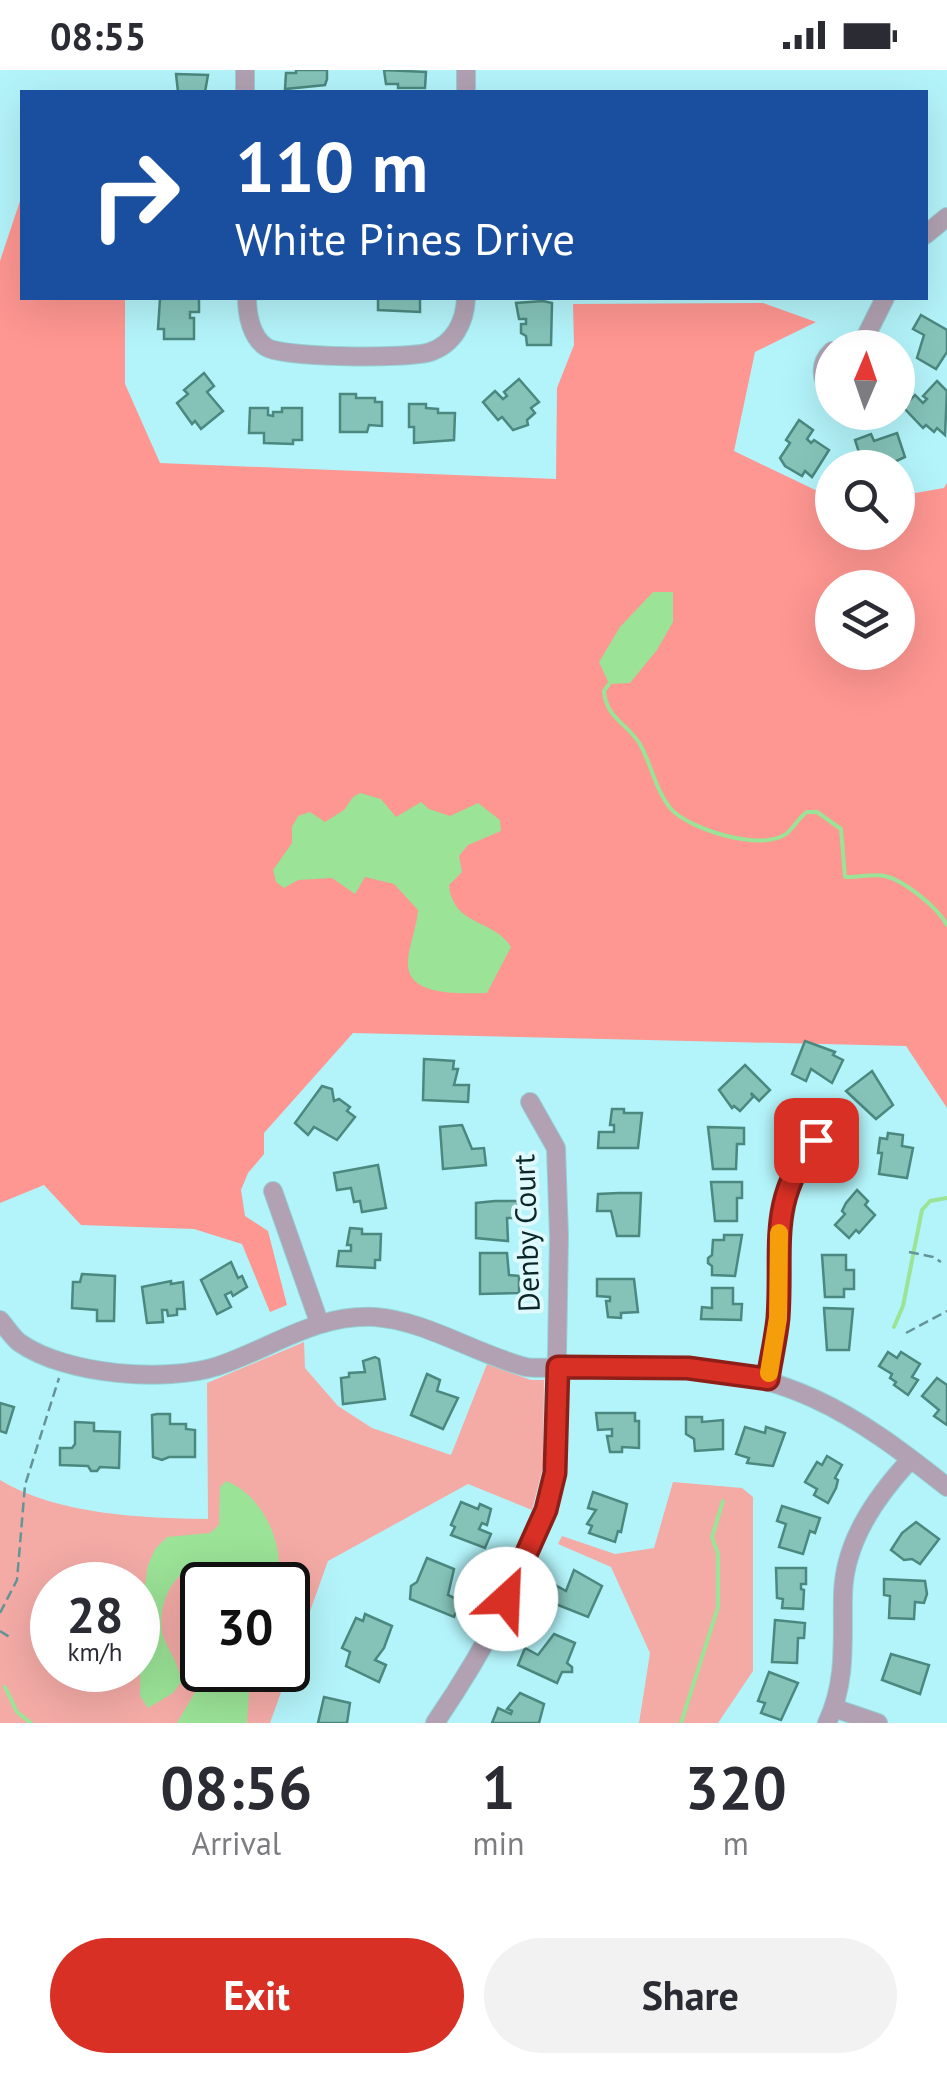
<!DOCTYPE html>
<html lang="en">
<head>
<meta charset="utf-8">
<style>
	:root { --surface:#fff; --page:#f2f2f3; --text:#2b2b33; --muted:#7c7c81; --accent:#d93025 }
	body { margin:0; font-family:"PT Sans",sans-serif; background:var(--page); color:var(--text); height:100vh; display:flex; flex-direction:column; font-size:38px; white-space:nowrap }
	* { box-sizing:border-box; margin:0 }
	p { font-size:32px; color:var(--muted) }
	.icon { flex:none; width:55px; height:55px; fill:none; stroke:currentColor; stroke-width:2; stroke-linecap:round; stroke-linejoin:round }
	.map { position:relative; height:1653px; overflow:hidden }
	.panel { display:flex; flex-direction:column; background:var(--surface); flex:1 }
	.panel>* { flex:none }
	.banner { position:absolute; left:20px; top:20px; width:908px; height:210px; border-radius:0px; box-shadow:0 10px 40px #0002; background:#1a4fa0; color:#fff; overflow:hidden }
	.needle { width:65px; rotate:2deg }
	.buttons { position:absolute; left:815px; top:260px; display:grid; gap:20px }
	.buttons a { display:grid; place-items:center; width:100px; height:100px; border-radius:50%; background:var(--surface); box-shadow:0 10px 40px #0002; font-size:50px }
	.speed { position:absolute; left:30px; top:1492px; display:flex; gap:20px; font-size:50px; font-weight:700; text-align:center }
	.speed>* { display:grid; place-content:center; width:130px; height:130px; border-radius:50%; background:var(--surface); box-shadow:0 10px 40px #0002; line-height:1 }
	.speed small { font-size:25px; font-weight:400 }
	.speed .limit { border:5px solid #111; border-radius:15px; background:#fff; color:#111 }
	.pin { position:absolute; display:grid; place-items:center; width:85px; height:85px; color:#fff; margin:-42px; border-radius:20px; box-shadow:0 5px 15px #0006 }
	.me { position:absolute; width:110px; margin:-55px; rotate:25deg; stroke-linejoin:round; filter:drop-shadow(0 0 8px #0008) }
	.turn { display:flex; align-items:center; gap:35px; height:210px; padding:0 50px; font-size:45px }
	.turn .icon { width:130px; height:130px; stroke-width:2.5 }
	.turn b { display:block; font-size:70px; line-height:85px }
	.eta { display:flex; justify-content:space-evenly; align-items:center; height:170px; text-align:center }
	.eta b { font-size:60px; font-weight:800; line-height:70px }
	.primary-button { display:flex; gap:20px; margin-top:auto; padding:20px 50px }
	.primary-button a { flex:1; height:115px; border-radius:60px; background:var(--accent); color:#fff; font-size:40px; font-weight:800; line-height:115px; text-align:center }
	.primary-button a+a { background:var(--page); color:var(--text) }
	.status { display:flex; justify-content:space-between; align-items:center; height:70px; padding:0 50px; background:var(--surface); direction:ltr }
	.status svg { height:28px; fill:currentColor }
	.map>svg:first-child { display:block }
</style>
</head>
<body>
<div class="status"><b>08:55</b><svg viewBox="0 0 49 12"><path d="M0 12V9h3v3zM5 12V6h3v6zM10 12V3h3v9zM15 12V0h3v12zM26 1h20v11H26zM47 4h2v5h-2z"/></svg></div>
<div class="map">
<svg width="947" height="1653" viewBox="0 0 947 1653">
	<rect width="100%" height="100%" fill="#b3f4fa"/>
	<g fill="#f4aba6" fill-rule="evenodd">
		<path d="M304,1272L305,1298L338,1336L372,1358L451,1385L487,1294L531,1310H544L543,1397L532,1440L468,1414L328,1491L270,1653H0V1410C58,1445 142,1448 208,1449L207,1313ZM52,1515H138V1600H52ZM202,1515H288V1600H202Z"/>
		<path d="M673,1412L742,1418L753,1427V1601L718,1653H639L650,1583L611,1497L558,1474L562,1466L615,1484L654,1478Z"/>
	</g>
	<path fill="#fe9691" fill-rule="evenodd" d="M22,125V228H125V314L160,393L556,409L557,318L574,275L573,234L763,233L816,252L755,282L734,381L832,428V462H898V426L944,418L947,413V1038L906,976L353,963L264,1063V1084L248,1103L241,1120L245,1146L268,1161L287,1235L270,1242L242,1174L194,1159L81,1155L44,1115L0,1133V191ZM832,518H898V582H832Z"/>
	<g fill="#9be397">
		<path d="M653,522H673V552L657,580L630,613L609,614L599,592L620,557Z"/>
		<path d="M360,723L381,729L396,747L421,732L429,739L450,746L478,733L500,750L501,761L468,775L459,786L462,802L449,815C453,857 495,849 511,877L487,923C466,923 410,928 408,896C407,879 417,858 418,840L394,814L365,807L355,824L332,808L298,810L284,818L276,812L273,800L292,773V757L298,746L310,742L325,752L344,740L353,727Z"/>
		<path d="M226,1411C259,1423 281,1466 279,1501L273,1506C253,1503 231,1494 211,1493C177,1492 157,1531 162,1561C165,1578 179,1590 181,1612L173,1623L148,1638L140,1626L141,1542L148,1495L155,1479L167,1467L210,1463L219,1455L220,1417Z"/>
		<path d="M208,1600H257L249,1623L247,1653H177Z"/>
	</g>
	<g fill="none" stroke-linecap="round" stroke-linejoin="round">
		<g stroke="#9be397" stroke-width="4">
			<path d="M609,614L604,621C606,649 629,654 641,676C652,697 656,721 671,739C689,759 761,782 786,764C794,758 798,748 807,742H817L841,759L845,807C858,808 872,803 885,806C905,811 937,837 947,855"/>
			<path d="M894,1257L903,1236L922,1140L930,1131L947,1128"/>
			<path d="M5,1617L17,1642L31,1653"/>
			<path d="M681,1653L718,1537V1484L712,1467L723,1431"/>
		</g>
	</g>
	<g fill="#85c3b9" stroke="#4b887f" stroke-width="2.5">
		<path d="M296,0H327V9L325,15L285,19L286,3H296Z"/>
		<path d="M384,0L426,2L425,18H398V14H386Z"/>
		<path d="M176,4L208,5L205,22H178Z"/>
		<path d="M177,228H199V242H190V248H194V269H164V259H158L160,229Z"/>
		<path d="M378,228H420V242L378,240Z"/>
		<path d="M543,231L552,233L551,275H527L526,266L521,263V254H526V249H519L516,233Z"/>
		<path d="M921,245L947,260V282L936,299L917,288L924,265L913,259Z"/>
		<path d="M204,303L214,316L207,322L223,341L201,359L195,351L192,354L177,333L188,324L184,320Z"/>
		<path d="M519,309L539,332L531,338L535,343L527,350L528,355L513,360L502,347L498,350L483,332L495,321L503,329L507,326L504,322Z"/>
		<path d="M937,311L947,321L945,365L937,358L934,362L926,355L923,358L903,337L915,325L923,333L927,329L923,326Z"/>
		<path d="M340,324H356V328H375V332H382V356L369,355L367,362H340Z"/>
		<path d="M409,334H426V338L438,339V343H455L454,370L414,373V357H409Z"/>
		<path d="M250,338H268V345L273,346V342H282V338H302V370H293V374L264,373V363H249Z"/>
		<path d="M799,350L813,360L807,369L811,373L814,370L829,380L812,407L805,401L802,406L785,396L780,388L790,373L786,370Z"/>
		<path d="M897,363L905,387L881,398H864L855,370L871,364L874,371Z"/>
		<path d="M805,971L835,982L833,985L843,990L832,1013L811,999L806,1011L792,1004Z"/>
		<path d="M424,989L454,991L453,999H458L454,1015H469L468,1032L423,1030Z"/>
		<path d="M745,995L770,1020L759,1031L751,1023L753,1027L740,1041L734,1036L732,1038L719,1020Z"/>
		<path d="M872,1001L893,1035L876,1049L846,1021Z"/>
		<path d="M322,1016L332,1019L334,1031L339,1029L350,1037L347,1041L355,1047L337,1070L314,1057L308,1065L295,1053Z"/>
		<path d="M612,1039H624V1043H642L638,1078H598L599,1062H614V1055H610Z"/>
		<path d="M462,1055L472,1079L484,1078L486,1095L443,1099L440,1057Z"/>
		<path d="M708,1057L744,1058V1074H737L736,1099H713Z"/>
		<path d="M888,1063L903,1065L902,1076L913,1078L907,1108L879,1104L882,1083H878L880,1068L887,1069Z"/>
		<path d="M378,1095L386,1138L362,1142L360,1131L354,1132L351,1118L337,1120L334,1103Z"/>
		<path d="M711,1112H742V1128H737V1151H715Z"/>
		<path d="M857,1120L868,1131L865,1135L875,1145L859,1163L856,1160L849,1168L835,1155L845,1144L842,1141L846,1133Z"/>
		<path d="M619,1123H641L639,1166H617L611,1141H597L598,1124Z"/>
		<path d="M495,1131H518V1148H507L508,1171L476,1168V1133Z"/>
		<path d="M350,1158L362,1159V1164H381L380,1190H375V1198L337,1196L339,1181H351V1175H347Z"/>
		<path d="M724,1165H742L735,1206L712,1205V1196L708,1193V1188L712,1185L713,1170H724Z"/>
		<path d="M480,1183H507L509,1205L519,1206V1223L480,1224Z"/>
		<path d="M822,1185H846V1200H854V1219H844V1227H825Z"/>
		<path d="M231,1192L238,1208L242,1206L247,1217L233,1226L231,1222L225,1225L231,1237L217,1244L201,1210Z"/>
		<path d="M82,1204L115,1206L114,1251H97V1240L72,1238L73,1212H80Z"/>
		<path d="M597,1209H634L638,1242L621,1243V1248L608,1247L606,1231H610V1227L597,1226Z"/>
		<path d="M171,1211V1214L183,1212L185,1239H177V1245L168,1246L167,1240H162L163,1252L147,1253L142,1217Z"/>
		<path d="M712,1218H733V1234H742L741,1250L701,1249L702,1237L712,1238Z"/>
		<path d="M824,1238L853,1239L849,1280H827Z"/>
		<path d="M888,1282L897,1288L901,1282L920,1294L912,1307L918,1310L908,1325L894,1315L896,1312L890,1308L892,1304L879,1296Z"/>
		<path d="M375,1287L379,1289L385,1329L343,1334L341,1308L349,1307V1303L365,1302L363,1291Z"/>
		<path d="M427,1304L440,1310L437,1321L458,1328L443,1359L411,1345Z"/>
		<path d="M937,1308L947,1315V1355L934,1346L939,1340L922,1326Z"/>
		<path d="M0,1333L14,1337L6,1363L0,1361Z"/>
		<path d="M596,1343H635V1351H639V1378L622,1377V1382H610L607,1366H612V1359L598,1360Z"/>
		<path d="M157,1344H170V1354H186V1359L195,1360V1387H169L162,1390L153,1387L152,1345Z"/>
		<path d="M686,1347H702V1352L723,1350V1379L695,1381L694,1369L686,1364Z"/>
		<path d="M75,1352L94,1353V1361L120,1362L119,1398L100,1397L97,1401H91L88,1396L60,1395V1378H72L75,1374Z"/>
		<path d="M745,1357L765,1363L766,1357L785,1363L773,1396L747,1393L749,1388L736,1384Z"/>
		<path d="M827,1386L842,1395L835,1408L838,1410L836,1418L828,1433L814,1425L817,1419L805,1412L817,1392L822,1395Z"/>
		<path d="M593,1422L627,1434L621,1462L618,1461L615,1472L589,1463L592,1456L587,1454L596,1440L588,1438Z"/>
		<path d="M461,1432L478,1439L480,1434L491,1439L487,1455L482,1453L479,1459L491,1464L485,1478L451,1465L455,1457L451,1455Z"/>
		<path d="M782,1436L820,1448L815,1463L810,1461L803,1484L779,1477L786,1454L777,1451Z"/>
		<path d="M916,1452L939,1469L920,1494L912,1489L904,1490L891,1480L902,1463Z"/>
		<path d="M427,1488L454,1499L448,1525L461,1531L454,1547L410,1529L411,1516L417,1512Z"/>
		<path d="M776,1498H806V1514H801V1519L804,1520L803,1539L782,1538L783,1529L777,1528Z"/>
		<path d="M574,1500L602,1516L588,1547L548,1531L555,1515L566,1521Z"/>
		<path d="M884,1509L925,1511L927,1524L924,1533L915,1532L914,1549L889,1548L890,1526L884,1525Z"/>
		<path d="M365,1544L392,1556L384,1578L375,1590L386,1595L379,1612L346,1596L350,1582L342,1578L356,1548L363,1551Z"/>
		<path d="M775,1550L805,1553L804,1568H798L797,1593L772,1592Z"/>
		<path d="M554,1564L575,1573L567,1593L572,1597V1602H562L557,1613L518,1595L525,1578L538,1585Z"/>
		<path d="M891,1584L929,1595L920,1624L882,1610Z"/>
		<path d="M769,1602L798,1613L781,1650L761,1643L765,1633L758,1631Z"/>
		<path d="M520,1623L544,1634L539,1653H492L498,1638L511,1644L512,1641L507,1639Z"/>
		<path d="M324,1627L350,1633L347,1653H318Z"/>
	</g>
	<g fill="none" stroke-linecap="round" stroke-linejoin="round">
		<g stroke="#95cfd4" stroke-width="20">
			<g id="street">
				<path d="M245,22V0"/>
				<path d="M466,22V0"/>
				<path d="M925,165L947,147"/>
				<path d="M247,228C247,244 251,267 266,277C282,288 409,289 430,282C454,274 465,252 466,228"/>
				<path d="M860,278L885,228"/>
				<path d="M832,281C819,293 820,310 832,322"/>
				<path d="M273,1121L319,1252"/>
				<path d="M0,1250C6,1257 13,1268 20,1273C66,1305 166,1313 218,1296C272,1278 315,1244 375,1247C427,1251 475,1284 526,1297C537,1299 551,1297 563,1297C596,1297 629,1298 662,1298C786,1298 853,1342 947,1417"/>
				<path d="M768,1309C772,1289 776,1268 778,1248C783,1177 768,1131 816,1070"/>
				<path d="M834,1638L878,1653"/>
				<path d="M435,1653C484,1581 536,1488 555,1403L559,1167L556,1078L530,1032"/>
				<path d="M827,1653C847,1611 842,1570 843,1525C844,1472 876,1427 910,1390"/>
			</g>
		</g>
		<g stroke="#659498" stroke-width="2.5" stroke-dasharray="10 5" stroke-linecap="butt">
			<path d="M909,1182L933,1187L941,1192"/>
			<path d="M906,1263L947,1241"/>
			<path d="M0,1543L17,1510L25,1415L59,1308"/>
			<path d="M0,1561L11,1568"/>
		</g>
		<use href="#street" stroke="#b1a1b2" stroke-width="18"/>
	</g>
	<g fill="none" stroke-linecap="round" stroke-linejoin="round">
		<g stroke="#8d1f18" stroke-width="25">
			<path id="route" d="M506,1529L546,1440L555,1403L558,1297L688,1298L768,1309C771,1289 776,1268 778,1248C783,1176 767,1131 816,1070"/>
		</g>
		<use href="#route" stroke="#d93025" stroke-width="18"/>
		<path stroke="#f59e0b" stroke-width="18" d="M769,1303L778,1248L779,1163"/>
	</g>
	<g text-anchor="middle" stroke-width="8" stroke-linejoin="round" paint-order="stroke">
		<g font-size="30" fill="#0b2628" stroke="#e0f9fc">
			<text transform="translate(527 1163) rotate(-92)" y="10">Denby Court</text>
		</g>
	</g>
</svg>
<div class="buttons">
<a><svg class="needle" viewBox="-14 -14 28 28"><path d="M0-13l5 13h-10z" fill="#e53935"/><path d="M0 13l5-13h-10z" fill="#7c7c81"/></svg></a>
<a><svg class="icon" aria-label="search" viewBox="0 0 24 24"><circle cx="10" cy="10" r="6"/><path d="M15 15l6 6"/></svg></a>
<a><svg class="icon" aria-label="layers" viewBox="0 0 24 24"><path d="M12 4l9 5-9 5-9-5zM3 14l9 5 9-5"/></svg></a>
</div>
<div class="speed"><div>28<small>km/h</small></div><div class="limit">30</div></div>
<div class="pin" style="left:816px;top:1070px;background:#d93025"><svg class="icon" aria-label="arrive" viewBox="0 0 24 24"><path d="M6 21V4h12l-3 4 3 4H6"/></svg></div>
<svg class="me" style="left:506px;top:1529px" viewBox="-20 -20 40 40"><circle r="19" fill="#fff"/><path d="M0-13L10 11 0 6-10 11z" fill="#d93025"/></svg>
<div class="banner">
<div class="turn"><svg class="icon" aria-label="right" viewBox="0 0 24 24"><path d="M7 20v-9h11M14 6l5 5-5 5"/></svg><div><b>110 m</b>White Pines Drive</div></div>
</div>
</div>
<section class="panel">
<div class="eta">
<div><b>08:56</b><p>Arrival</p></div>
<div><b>1</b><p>min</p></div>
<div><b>320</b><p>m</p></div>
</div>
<div class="primary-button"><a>Exit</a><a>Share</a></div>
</section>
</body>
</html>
